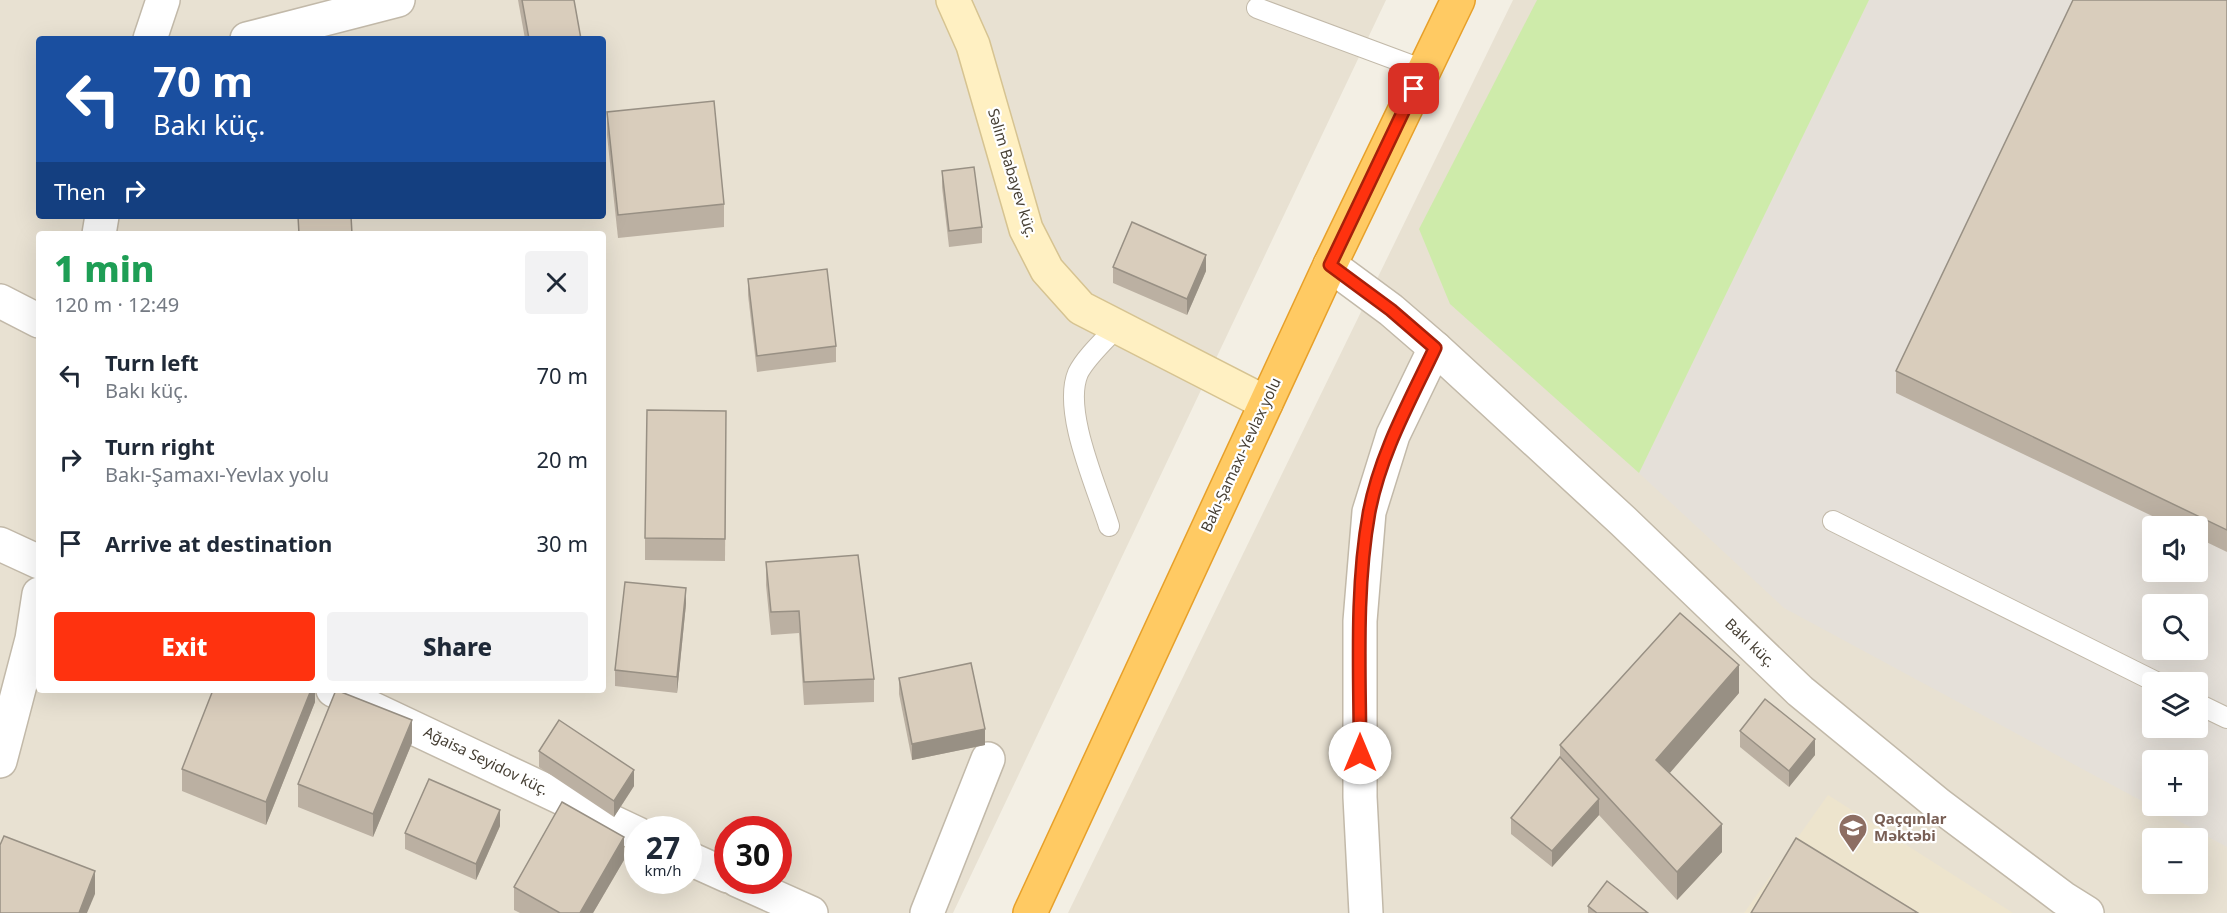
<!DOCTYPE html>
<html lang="en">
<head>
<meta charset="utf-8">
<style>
	:root { --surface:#fff; --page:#f2f2f3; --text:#1f2937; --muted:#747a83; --accent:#ff320f }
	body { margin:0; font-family:"Noto Sans",sans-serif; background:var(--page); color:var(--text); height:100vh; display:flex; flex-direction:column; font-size:22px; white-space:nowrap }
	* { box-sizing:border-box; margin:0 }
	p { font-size:20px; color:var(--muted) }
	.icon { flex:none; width:33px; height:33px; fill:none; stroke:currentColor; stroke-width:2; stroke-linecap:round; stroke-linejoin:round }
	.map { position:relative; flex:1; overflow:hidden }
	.side { position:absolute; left:36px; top:231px; width:570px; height:462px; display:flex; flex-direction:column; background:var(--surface); border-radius:6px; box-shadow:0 6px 24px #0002 }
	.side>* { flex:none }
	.banner { position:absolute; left:36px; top:36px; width:570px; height:183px; border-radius:6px; box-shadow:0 6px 24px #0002; background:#1a4fa0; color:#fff; overflow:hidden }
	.buttons { position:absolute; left:2142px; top:516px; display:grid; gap:12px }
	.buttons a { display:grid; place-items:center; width:66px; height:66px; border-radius:6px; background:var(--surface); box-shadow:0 6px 24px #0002; font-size:30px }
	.speed { position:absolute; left:624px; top:816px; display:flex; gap:12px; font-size:30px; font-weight:700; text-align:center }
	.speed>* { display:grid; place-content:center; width:78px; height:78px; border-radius:50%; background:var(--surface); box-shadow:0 6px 24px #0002; line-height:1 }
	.speed small { font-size:15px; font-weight:400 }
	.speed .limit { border:9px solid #d22; background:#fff; color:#111 }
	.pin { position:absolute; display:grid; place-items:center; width:51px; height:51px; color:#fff; margin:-26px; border-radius:12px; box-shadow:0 3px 9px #0006 }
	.me { position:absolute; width:66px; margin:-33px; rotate:0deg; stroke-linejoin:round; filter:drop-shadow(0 0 4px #0008) }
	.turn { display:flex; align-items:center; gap:21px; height:126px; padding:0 18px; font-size:27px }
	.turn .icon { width:78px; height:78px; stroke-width:2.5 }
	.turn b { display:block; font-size:42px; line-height:51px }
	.then { display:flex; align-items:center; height:57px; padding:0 18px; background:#0003; gap:12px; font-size:22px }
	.round { display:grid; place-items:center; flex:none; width:63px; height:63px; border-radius:6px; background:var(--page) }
	.summary { display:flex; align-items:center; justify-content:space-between; height:102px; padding:0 18px }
	h1 { font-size:36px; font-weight:800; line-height:45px; color:#1e9e55 }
	.action { display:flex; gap:12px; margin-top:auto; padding:12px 18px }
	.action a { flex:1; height:69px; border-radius:6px; background:var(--accent); color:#fff; font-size:24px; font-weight:800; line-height:69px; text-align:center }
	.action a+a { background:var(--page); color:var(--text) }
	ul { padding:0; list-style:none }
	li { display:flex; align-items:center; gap:18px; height:84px; padding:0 18px }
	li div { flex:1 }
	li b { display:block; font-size:22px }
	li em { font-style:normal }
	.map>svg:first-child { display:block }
</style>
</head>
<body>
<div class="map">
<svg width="2227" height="913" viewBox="0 0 2227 913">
	<rect width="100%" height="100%" fill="#f3efe4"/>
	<g fill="#e8e1d2" fill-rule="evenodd">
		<path d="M0,0H1386L953,913H0ZM39,39H603V216H39ZM39,234H603V690H39ZM638,830H688V880H638ZM728,830H778V880H728Z"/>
		<path d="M1513,0H2227V913H1068ZM2152,526H2198V572H2152ZM2152,604H2198V650H2152ZM2152,682H2198V728H2152ZM2152,760H2198V806H2152ZM2152,838H2198V884H2152Z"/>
	</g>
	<path fill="#e5e0d9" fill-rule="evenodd" d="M1869,0H2227V847L1784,608L1639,473ZM2152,526H2198V572H2152ZM2152,604H2198V650H2152ZM2152,682H2198V728H2152ZM2152,760H2198V806H2152Z"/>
	<path fill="#ede4cd" d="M1828,795L2013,913H1744Z"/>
	<path fill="#ceebaa" d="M1537,0H1869L1639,473L1450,304L1419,229Z"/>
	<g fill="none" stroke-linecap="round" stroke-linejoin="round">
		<g stroke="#c2b9a9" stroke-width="22">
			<g id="lane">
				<path d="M1257,8L1424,70"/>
				<path d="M1833,521L2156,682"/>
				<path d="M1109,526C1097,487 1062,411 1078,373C1086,357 1105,340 1117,327"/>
				<path d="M2198,704L2227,718"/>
			</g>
		</g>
		<g stroke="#c2b9a9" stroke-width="36">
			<g id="street">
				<path d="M150,39L163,0"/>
				<path d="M247,39L398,0"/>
				<path d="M99,234L102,216"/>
				<path d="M1330,265L1391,310L1435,348L1623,521L1800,691L1939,805L2063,898L2087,913"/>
				<path d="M0,301L39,321"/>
				<path d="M0,544L39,562"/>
				<path d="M333,690L638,834"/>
				<path d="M0,761L32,639L39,594"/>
				<path d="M688,858L728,876"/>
				<path d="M737,880L811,913"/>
				<path d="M927,913L988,759"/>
				<path d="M1366,913L1360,797V621L1369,512L1393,435L1435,348"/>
			</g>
		</g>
		<g stroke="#d6c391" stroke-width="36">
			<path id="secondary" d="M953,0L973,45L1026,229L1047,270L1081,308L1266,403"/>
		</g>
		<g stroke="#e7a02a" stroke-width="36">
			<path id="highway" d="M1030,913L1330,265L1458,0"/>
		</g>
		<use href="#lane" stroke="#fff" stroke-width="20"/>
		<use href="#street" stroke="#fff" stroke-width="33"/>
		<use href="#secondary" stroke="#fff0c2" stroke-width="33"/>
		<use href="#highway" stroke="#ffca63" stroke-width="33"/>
	</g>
	<g fill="#bbb0a2">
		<path d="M518,0H574L581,39H525Z"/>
		<path d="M2227,0V552L2198,538V526H2173L1896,393V371Z"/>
		<path d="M607,112L724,204V227L618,238L607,135Z"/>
		<path d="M942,171L982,227V243L949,247L942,187Z"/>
		<path d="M1113,267L1206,271L1187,315L1113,283Z"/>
		<path d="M748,279L836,346V362L757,372L748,295Z"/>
		<path d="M726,411L725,561L645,560V538Z"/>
		<path d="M766,562L874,679V702L804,705L799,633L771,635L766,585Z"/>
		<path d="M686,604L677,693L615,686V670Z"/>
		<path d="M899,678L985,745L912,760L899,694Z"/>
		<path d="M315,690V702L266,825L182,791V769Z"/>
		<path d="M1739,693L1669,773L1722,852L1677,900L1599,815L1552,867L1511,834V818L1560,757V745Z"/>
		<path d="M1740,731L1815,755L1789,787L1740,747Z"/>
		<path d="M412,743L373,837L298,807V784Z"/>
		<path d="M539,751L634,786L614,817L539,767Z"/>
		<path d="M500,826L476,880L405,849V833Z"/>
		<path d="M624,860L593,913H520L514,910V887Z"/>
		<path d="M1588,906L1648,913H1588Z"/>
	</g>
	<g fill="#989084">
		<path d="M1206,255V271L1187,315V299Z"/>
		<path d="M686,588V604L677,693V677Z"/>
		<path d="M1739,665V693L1656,789V760Z"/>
		<path d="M311,690H315V702L266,825V802Z"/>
		<path d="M412,720V743L373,837V814Z"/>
		<path d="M985,729V745L912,760V744Z"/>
		<path d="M1815,739V755L1789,787V771Z"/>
		<path d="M634,770V786L614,817V801Z"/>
		<path d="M1599,799V815L1552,867V851Z"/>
		<path d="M500,810V826L476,880V864Z"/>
		<path d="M1722,824V852L1677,900V872Z"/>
		<path d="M624,837V860L593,913H580Z"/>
		<path d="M95,871V894L87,913H79Z"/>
	</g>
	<g fill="#d9cdbc" stroke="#989084" stroke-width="1.5">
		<path d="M522,0H574L581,39H529Z"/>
		<path d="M2073,0H2227V530L1896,371Z"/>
		<path d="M714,101L724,204L618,215L607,112Z"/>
		<path d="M974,167L982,227L949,231L942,171Z"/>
		<path d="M298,216H351L352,234H299Z"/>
		<path d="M1132,222L1206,255L1187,299L1113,267Z"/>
		<path d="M827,269L836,346L757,356L748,279Z"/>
		<path d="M647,410L726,411L725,539L645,538Z"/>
		<path d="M858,555L874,679L804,682L799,611L771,612L766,562Z"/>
		<path d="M625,582L686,588L677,677L615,670Z"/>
		<path d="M1680,613L1739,665L1656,760L1722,824L1677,872L1560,745Z"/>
		<path d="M971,663L985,729L912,744L899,678Z"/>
		<path d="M213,690H311L266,802L182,769Z"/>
		<path d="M336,690L412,720L373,814L298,784Z"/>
		<path d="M1765,699L1815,739L1789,771L1740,731Z"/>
		<path d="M559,720L634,770L614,801L539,751Z"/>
		<path d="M1560,757L1599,799L1552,851L1511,818Z"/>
		<path d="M429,779L500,810L476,864L405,833Z"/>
		<path d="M562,802L624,837L580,913H560L514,887Z"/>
		<path d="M4,836L95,871L79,913H0V845Z"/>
		<path d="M1796,838L1918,913H1751Z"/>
		<path d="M1607,881L1648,913H1597L1588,906Z"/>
	</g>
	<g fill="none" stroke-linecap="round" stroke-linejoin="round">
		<g stroke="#a6200a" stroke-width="15">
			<path id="route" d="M1360,753C1360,674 1355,591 1369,513C1380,454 1410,401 1435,348L1391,310L1330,265L1414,89"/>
		</g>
		<use href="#route" stroke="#ff320f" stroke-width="10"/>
	</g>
	<defs>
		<g id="school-pin" transform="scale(1.5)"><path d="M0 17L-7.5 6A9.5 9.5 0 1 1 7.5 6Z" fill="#8d6e63" stroke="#fff"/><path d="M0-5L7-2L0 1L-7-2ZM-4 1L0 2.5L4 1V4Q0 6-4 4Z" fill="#fff"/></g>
	</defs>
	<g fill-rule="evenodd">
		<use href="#school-pin" x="1853" y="828"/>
	</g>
	<g text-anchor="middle" stroke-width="4.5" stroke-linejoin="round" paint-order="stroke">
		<g font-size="15" fill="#463f34" stroke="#fff">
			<text transform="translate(1012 173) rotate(73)" y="5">Səlim Babayev küç.</text>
			<text transform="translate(1241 455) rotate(-65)" y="5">Bakı-Şamaxı-Yevlax yolu</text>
			<text transform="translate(1750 643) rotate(44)" y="5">Bakı küç.</text>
			<text transform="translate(486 761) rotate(26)" y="5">Ağaisa Seyidov küç.</text>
		</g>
		<g font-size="15" font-weight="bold" fill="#785e54" stroke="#fff" text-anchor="start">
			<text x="1874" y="824">Qaçqınlar<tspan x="1874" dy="17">Məktəbi</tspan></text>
		</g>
	</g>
</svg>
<div class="buttons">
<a><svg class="icon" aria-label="sound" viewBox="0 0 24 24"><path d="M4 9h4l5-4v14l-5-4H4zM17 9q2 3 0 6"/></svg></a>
<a><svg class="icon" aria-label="search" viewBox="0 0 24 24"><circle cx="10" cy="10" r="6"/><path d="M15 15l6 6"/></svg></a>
<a><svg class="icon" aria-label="layers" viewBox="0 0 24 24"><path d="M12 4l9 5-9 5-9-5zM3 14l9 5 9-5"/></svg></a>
<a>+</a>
<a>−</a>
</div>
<div class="speed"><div>27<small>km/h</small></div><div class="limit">30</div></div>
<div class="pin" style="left:1414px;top:89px;background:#d93025"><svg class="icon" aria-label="arrive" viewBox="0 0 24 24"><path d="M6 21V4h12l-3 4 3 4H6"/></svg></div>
<svg class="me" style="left:1360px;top:753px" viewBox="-20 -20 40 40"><circle r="19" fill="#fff"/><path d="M0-13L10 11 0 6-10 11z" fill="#ff320f"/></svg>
<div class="banner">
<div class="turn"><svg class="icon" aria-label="left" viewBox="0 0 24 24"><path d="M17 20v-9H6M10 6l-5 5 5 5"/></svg><div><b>70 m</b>Bakı küç.</div></div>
<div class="then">Then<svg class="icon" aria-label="right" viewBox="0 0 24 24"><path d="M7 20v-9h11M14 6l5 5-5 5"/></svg></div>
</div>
<section class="side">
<div class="summary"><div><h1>1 min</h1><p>120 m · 12:49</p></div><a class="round"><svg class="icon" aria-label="close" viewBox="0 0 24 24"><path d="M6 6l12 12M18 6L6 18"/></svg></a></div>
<ul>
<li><svg class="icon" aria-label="left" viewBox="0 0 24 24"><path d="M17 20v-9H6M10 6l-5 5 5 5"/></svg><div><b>Turn left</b><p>Bakı küç.</p></div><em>70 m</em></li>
<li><svg class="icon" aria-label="right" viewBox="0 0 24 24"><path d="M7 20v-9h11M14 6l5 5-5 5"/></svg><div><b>Turn right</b><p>Bakı-Şamaxı-Yevlax yolu</p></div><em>20 m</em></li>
<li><svg class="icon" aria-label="arrive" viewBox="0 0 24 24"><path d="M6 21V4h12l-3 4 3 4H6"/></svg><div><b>Arrive at destination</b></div><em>30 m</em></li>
</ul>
<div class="action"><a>Exit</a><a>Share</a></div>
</section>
</div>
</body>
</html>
